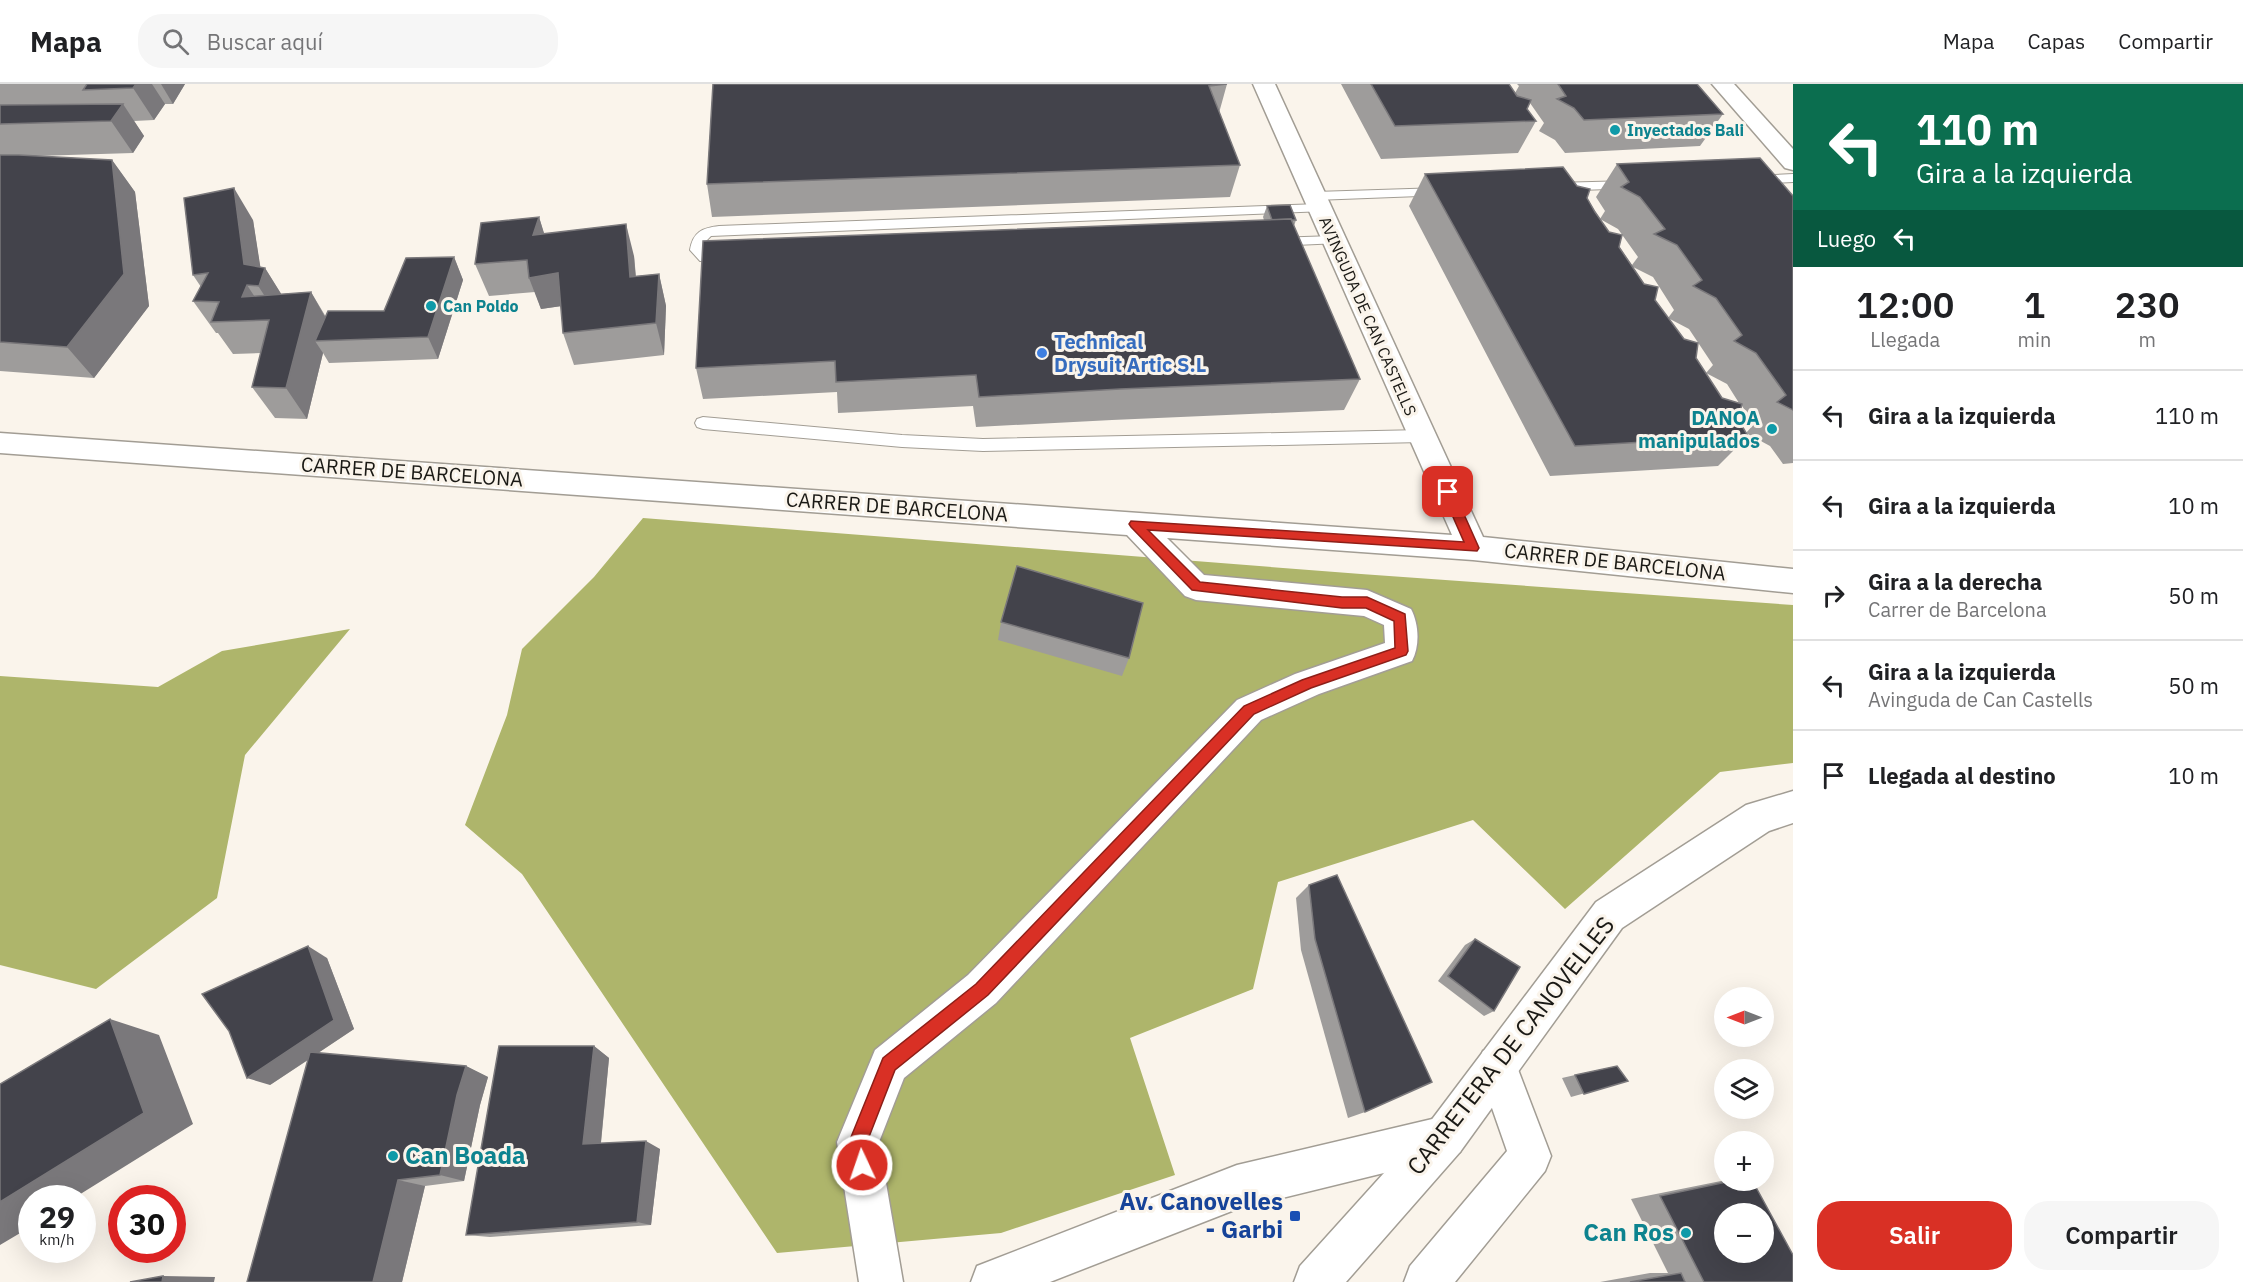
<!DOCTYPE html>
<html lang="es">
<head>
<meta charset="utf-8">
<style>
	:root { --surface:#fff; --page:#f6f6f6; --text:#202124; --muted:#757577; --line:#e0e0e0; --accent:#d93025 }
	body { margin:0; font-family:"IBM Plex Sans",sans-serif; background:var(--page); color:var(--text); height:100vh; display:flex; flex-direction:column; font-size:22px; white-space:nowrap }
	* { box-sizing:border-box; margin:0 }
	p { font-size:20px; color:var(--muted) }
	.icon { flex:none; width:33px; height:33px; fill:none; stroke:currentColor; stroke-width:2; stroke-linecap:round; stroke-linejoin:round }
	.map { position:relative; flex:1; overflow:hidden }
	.drawer { display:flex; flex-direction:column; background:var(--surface); width:450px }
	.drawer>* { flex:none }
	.banner { background:#0b6e4f; color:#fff; overflow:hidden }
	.needle { width:39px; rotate:270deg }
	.tools { position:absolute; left:1714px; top:903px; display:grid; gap:12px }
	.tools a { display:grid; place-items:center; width:60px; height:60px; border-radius:50%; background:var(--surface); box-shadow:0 6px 24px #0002; font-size:30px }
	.speed { position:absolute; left:18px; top:1101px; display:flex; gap:12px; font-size:30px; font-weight:700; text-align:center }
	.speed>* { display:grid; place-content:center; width:78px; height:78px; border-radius:50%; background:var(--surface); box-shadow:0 6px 24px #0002; line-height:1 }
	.speed small { font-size:15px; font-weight:400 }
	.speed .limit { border:9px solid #d22; background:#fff; color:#111 }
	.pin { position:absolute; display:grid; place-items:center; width:51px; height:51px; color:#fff; margin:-26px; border-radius:12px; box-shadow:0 3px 9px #0006 }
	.me { position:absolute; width:66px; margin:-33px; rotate:357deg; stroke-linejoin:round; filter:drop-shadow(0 0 4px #0008) }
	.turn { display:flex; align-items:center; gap:21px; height:126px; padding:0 24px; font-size:27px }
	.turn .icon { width:78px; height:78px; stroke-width:2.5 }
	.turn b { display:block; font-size:42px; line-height:51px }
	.then { display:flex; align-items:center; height:57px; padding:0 24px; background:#0003; gap:12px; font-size:22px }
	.eta { display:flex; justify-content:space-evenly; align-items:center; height:102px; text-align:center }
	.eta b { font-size:36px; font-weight:600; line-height:42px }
	.cta { display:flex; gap:12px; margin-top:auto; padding:12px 24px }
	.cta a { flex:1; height:69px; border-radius:24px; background:var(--accent); color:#fff; font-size:24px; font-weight:600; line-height:69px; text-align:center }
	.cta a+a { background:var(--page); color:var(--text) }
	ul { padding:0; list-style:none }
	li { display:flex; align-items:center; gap:18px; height:90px; padding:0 24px; border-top:2px solid var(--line) }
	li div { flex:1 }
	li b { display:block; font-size:22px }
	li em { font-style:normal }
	header { display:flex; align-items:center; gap:36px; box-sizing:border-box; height:84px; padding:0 30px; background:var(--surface); border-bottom:2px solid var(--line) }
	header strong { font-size:28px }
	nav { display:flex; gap:33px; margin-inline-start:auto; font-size:21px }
	.search { width:420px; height:54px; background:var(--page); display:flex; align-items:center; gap:15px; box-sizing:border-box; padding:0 21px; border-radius:24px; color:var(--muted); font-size:22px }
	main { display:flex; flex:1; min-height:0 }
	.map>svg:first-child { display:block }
</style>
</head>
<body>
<header>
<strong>Mapa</strong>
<div class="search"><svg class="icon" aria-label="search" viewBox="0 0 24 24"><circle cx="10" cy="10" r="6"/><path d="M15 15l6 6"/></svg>Buscar aquí</div>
<nav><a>Mapa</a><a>Capas</a><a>Compartir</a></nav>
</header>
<main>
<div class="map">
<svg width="1793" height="1198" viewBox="0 0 1793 1198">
	<rect width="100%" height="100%" fill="#faf4eb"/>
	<g fill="#aeb56b">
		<path d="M643,434L1361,490L1793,521V679L1720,688L1565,825L1473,736L1278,798L1253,905L1130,954L1175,1091L1001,1149L777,1169L522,790L465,741L507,631L522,565L594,493Z"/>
		<path d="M350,545L245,671L217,814L96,905L0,881V592L158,603L222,567Z"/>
	</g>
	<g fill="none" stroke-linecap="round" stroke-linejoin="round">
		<g stroke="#a29d94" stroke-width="2">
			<g id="lane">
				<path d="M1793,90V98L1752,100L1745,96L1752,92Z"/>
				<path d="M1630,97L1637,101L1635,104L1554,107L1547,103L1554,99Z"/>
				<path d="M1441,104L1446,105L1448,108L1446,111L1315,116L1308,112L1315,108Z"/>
				<path d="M1320,120L1325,121L1327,124L1325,127L711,152L706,157L704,165L709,170L731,172L733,175L731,178L700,177L690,166C693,148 702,144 719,142Z"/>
				<path d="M1334,152L1341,156L1339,159L1274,162L1267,158L1274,154Z"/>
				<path d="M703,333L902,351L983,355L1423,346L1429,348L1431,352L1429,356L1423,358L983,367L902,363L703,345L697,343L695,339L697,335Z"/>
			</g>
		</g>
		<g stroke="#a29d94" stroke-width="3">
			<g id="street">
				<path d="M1253,0H1275L1483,453L1793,485V509L1473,476L1167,454L1204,491L1367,506L1411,525C1419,540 1420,562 1412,577L1319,610L1261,636L996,919L904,994L879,1058L903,1198H859L837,1058L875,966L968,891L1237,616L1295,590L1385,559L1384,541L1364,532L1196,516L1185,512L1127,451L0,369V349L1452,451Z"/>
				<path d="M1712,0H1734L1793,65V86L1785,84Z"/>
				<path d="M1497,961L1511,967L1551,1072L1545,1087L1455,1198H1404L1410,1182L1507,1067L1477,981L1483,967Z"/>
				<path d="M1445,1032L1460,1038L1466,1053L1460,1068L1445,1074L1237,1125L1050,1198H971L977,1182L1237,1081Z"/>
			</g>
		</g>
		<g stroke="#a29d94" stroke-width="3">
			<path id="secondary" d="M1793,707V739L1769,747L1622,844L1460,1068L1346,1198H1294L1300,1182L1430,1038L1596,818L1746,721Z"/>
		</g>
		<use href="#lane" fill="#fff" fill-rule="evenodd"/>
		<use href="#street" fill="#fff" fill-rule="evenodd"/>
		<use href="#secondary" fill="#fff" fill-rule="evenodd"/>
	</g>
	<g fill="#9e9c9b" fill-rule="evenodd">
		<path d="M0,0H185L173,20H165L154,36L134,37L144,52L133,69L36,72L112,76L135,108L149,222L94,294L0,287Z"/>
		<path d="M713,0H1227L1219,29L1240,81L1230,113L712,133L707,100Z"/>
		<path d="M1341,0H1509L1515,9L1519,2L1517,0H1697L1723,30L1700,62L1565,69L1555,56L1539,47L1544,39L1530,19L1527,25L1536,37L1518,69L1381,75Z"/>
		<path d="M1617,80L1793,112V379L1783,380L1770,362L1746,349L1748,352L1718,382L1550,392L1409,122L1425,90L1577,102L1587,114L1600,135L1605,127L1596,113ZM1600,135L1618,145L1638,173L1632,181ZM1633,183L1653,193L1674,226L1668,234L1655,216ZM1668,234L1689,245L1713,281L1706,289L1727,300L1739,319L1722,314L1696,274L1684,255ZM1742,322L1754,340L1746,349L1738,335Z"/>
		<path d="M1267,122L1296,136L1294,142L1360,295L1344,326L1112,336L976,343L973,322L838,329L837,308L703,315L696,284L1264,136L1263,133Z"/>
		<path d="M539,133L544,150L634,172L636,192L659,190L666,222L664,271L574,281L563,249L561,222L541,225L535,208L489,212L475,180Z"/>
		<path d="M253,136L260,183L265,184L281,210L311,208L326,233L384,227L454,173L463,196L438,275L329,279L323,269L307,335L275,334L252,303L261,269L233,270L218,249H216L193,217L201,203L193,191Z"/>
		<path d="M1001,538L1129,574L1122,592L998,556Z"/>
		<path d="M1309,801L1365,1028L1348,1034L1301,866L1296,814Z"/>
		<path d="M1475,855L1494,927L1484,932L1438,897L1465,861Z"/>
		<path d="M327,874L354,945L318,969L466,982L488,993L480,1021L464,1097L425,1102L402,1198L308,976L270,1001Z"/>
		<path d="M594,962L609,974L601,1059L660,1065L651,1141L490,1153L466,1151Z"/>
		<path d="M1575,991L1628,997L1571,1013L1562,994Z"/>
		<path d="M1726,1096H1752L1793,1198H1600L1650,1189H1668L1631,1115Z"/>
	</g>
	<g fill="#7a787b">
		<path d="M136,0H152L165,20L154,36L133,4Z"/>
		<path d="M161,0H185L173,20Z"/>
		<path d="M123,20L144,52L133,69L111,37Z"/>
		<path d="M112,76L135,108L149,222L94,294L67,263Z"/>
		<path d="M234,104L253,136L262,193L265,184L285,216L279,234L244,180Z"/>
		<path d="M539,133L549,165L533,151Z"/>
		<path d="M626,140L634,172L638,225L630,193Z"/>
		<path d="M454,173L463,196L438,275L428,253Z"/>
		<path d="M558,189L569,221L541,225L529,194Z"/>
		<path d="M659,190L666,222L664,271L656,239Z"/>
		<path d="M247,201L268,233L242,213Z"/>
		<path d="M311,208L329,240L315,257L323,269L307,335L286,304Z"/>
		<path d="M308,862L327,874L354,945L270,1001L247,994Z"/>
		<path d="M110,935L159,951L193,1040L74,1114H32V1142L0,1161V1118Z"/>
		<path d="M594,962L609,974L600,1067L583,1060Z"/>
		<path d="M466,982L488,993L480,1021L464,1097L440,1091L457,1011Z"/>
		<path d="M646,1057L660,1065L651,1141L637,1138Z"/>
		<path d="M398,1096L425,1102L402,1198H373Z"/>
		<path d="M163,1192L215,1193L214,1198H162Z"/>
	</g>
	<g fill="#43434b" stroke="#7a787b" stroke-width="1.5" fill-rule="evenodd">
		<path d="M87,0H136L133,4L83,6Z"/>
		<path d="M713,0H1227L1209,2L1240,81L707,100Z"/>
		<path d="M1371,0H1509L1517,12L1531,16L1527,25L1536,37L1395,42Z"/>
		<path d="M1558,0H1697L1723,30L1584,36L1574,24L1557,15L1566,12Z"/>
		<path d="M123,20L111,37L0,40V21Z"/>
		<path d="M0,71H19L112,76L124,190L67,263L0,258Z"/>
		<path d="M1760,74L1793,112V326L1777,318L1786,311L1756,269L1734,257L1742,251L1716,214L1693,202L1702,196L1677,161L1654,150L1665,145L1640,113L1621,103L1629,98L1617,80Z"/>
		<path d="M1563,83L1577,102L1590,105L1587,114L1595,128L1609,148L1622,151L1619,163L1644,200L1658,203L1655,216L1684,255L1698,259L1696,274L1722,314L1742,320L1738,335L1748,352L1575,362L1425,90Z"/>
		<path d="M234,104L244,180L265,184L259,202L247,201L242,213L311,208L286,304L252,303L269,236L211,238L219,218L193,217L208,189L193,191L184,114Z"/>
		<path d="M1290,121L1296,136H1292L1291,135L1272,136L1267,122Z"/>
		<path d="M539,133L533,151L626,140L630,193L659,190L656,239L563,249L558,189L529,194L527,176L475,180L481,139Z"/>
		<path d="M1291,135L1360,295L1120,305L979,313L976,291L836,298L835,277L696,284L703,157Z"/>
		<path d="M454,173L428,253L315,257L328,227H384L406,174Z"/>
		<path d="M1017,482L1143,519L1129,574L1001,538Z"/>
		<path d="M1337,791L1432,998L1365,1028L1315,855L1309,801Z"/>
		<path d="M1475,855L1520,883L1494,927L1448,892Z"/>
		<path d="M308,862L334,936L247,994L229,947L202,910Z"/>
		<path d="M110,935L144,1029L0,1118V1000Z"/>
		<path d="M499,962H594L583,1060L646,1057L637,1138L466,1151Z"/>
		<path d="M310,968L466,982L457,1011L440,1091L398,1096L373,1198H247Z"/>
		<path d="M1617,982L1628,997L1584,1010L1575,991Z"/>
		<path d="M1736,1096H1752L1793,1171V1198H1704L1660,1112ZM1725,1130H1764V1168H1725Z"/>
		<path d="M1681,1189L1685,1198H1630Z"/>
		<path d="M163,1192L162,1198H130Z"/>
	</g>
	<path fill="#d93025" stroke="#8d1f18" stroke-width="1.5" d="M1448,404L1454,408L1479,464L1477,467L1148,446L1200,498L1342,513H1367L1405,530L1408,567L1406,571L1311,604L1254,630L988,911L895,986L867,1058L870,1081L868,1087L862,1090L855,1087L849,1058L883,974L976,900L1244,622L1302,596L1395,564L1394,537L1366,524H1342L1192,506L1131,443L1129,440L1131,437L1464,458L1442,408Z"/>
	<g fill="#0f9aa8" stroke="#faf4eb" stroke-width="2">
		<circle cx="1615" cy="46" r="6"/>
		<circle cx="431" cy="222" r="6"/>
		<circle cx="1772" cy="345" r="6"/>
		<circle cx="393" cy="1072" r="6"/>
		<circle cx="1686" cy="1149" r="6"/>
	</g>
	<circle fill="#3f7fe0" stroke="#faf4eb" stroke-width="2" cx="1042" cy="269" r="6"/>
	<rect fill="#1a4fb4" stroke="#faf4eb" stroke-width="2" x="1289" y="1126" width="12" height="12" rx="3"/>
	<g text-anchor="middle" stroke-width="6" stroke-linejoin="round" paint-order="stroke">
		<g font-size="16" font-weight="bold" fill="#0d838f" stroke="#faf4eb" text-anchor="start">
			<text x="1627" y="52">Inyectados Bali</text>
			<text x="443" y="228">Can Poldo</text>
		</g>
		<g font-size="16" fill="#1a1915" stroke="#faf4eb">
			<text transform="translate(1368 232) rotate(66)" y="6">AVINGUDA DE CAN CASTELLS</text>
		</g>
		<g font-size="20" font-weight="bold" fill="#366cbe" stroke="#faf4eb" text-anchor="start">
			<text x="1054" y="265">Technical<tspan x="1054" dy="23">Drysuit Artic S.L</tspan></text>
		</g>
		<g font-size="20" font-weight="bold" fill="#0d838f" stroke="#faf4eb" text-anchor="end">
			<text x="1760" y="341">DANOA<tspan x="1760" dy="23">manipulados</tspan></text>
		</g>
		<g font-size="20" fill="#1a1915" stroke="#faf4eb">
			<text transform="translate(412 388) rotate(4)" y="7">CARRER DE BARCELONA</text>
			<text transform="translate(897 423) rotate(4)" y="7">CARRER DE BARCELONA</text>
			<text transform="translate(1615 478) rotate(6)" y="7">CARRER DE BARCELONA</text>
		</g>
		<g font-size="24" fill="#1a1915" stroke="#faf4eb">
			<text transform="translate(1511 962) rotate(-52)" y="8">CARRETERA DE CANOVELLES</text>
		</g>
		<g font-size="24" font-weight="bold" fill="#0d838f" stroke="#faf4eb" text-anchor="start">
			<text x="405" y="1080">Can Boada</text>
			<text x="1674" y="1157" text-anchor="end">Can Ros</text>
		</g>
		<g font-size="24" font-weight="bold" fill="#164399" stroke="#faf4eb" text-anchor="end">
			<text x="1283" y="1126">Av. Canovelles<tspan x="1283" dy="28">- Garbi</tspan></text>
		</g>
	</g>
</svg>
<div class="tools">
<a><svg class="needle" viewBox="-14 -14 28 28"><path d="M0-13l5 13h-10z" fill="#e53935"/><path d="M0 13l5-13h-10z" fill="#757577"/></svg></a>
<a><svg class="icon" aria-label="layers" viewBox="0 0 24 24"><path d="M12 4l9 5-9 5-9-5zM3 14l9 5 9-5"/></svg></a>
<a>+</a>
<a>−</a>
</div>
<div class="speed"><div>29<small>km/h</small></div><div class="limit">30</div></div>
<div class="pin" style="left:1448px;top:408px;background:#d93025"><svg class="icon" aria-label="arrive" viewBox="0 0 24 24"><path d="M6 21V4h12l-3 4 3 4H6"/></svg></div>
<svg class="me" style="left:862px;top:1081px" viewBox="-20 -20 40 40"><circle r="17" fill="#d93025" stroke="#fff" stroke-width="3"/><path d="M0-11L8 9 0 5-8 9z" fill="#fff"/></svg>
</div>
<section class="drawer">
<div class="banner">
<div class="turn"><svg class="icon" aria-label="left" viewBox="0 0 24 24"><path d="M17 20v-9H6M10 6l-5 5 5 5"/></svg><div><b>110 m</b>Gira a la izquierda</div></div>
<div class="then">Luego<svg class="icon" aria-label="left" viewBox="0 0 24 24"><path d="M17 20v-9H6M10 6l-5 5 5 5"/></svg></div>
</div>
<div class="eta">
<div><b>12:00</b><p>Llegada</p></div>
<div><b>1</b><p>min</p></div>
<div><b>230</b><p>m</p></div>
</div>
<ul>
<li><svg class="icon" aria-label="left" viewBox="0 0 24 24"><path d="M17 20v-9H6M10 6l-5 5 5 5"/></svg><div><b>Gira a la izquierda</b></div><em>110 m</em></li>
<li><svg class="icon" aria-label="left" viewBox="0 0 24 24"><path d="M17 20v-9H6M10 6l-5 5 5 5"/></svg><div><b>Gira a la izquierda</b></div><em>10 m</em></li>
<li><svg class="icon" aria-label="right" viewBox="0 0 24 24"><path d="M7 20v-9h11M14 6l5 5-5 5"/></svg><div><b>Gira a la derecha</b><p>Carrer de Barcelona</p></div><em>50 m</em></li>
<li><svg class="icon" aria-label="left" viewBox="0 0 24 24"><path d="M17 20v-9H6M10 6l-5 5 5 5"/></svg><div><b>Gira a la izquierda</b><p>Avinguda de Can Castells</p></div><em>50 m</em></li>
<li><svg class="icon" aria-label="arrive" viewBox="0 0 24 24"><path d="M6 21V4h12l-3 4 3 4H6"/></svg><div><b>Llegada al destino</b></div><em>10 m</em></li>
</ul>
<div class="cta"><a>Salir</a><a>Compartir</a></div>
</section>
</main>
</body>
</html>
